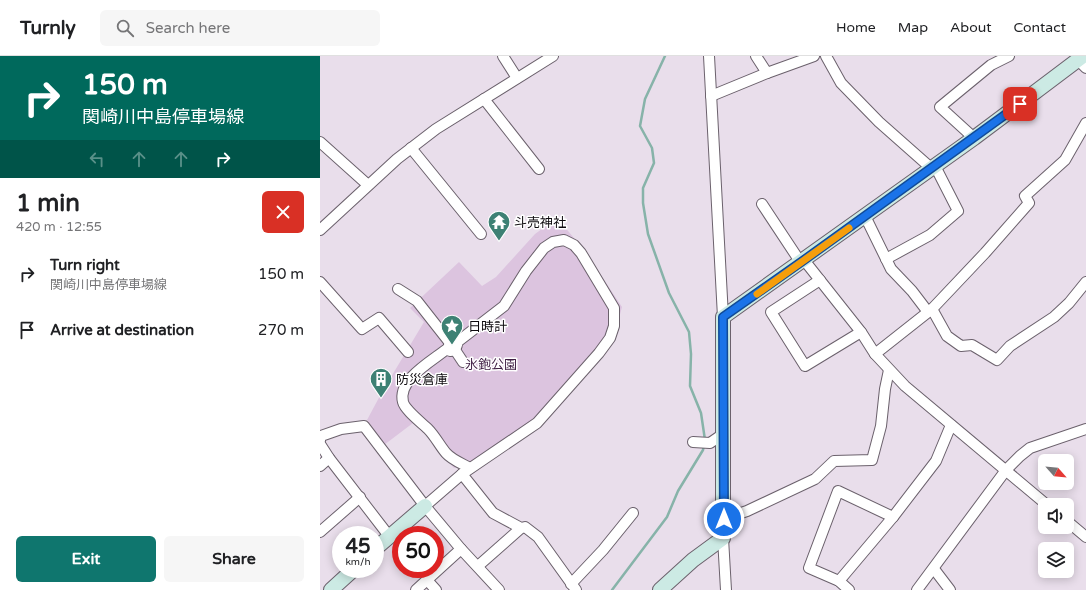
<!DOCTYPE html>
<html lang="en">
<head>
<meta charset="utf-8">
<style>
	:root { --surface:#fff; --page:#f6f6f6; --text:#202124; --muted:#757577; --line:#e0e0e0; --accent:#0f766e }
	body { margin:0; font-family:"Varela Round","Noto Sans JP",sans-serif; background:var(--page); color:var(--text); height:100vh; display:flex; flex-direction:column; font-size:15px; white-space:nowrap }
	* { box-sizing:border-box; margin:0 }
	p { font-size:13px; color:var(--muted) }
	.icon { flex:none; width:22px; height:22px; fill:none; stroke:currentColor; stroke-width:2; stroke-linecap:round; stroke-linejoin:round }
	.map { position:relative; flex:1; overflow:hidden }
	.sheet { display:flex; flex-direction:column; background:var(--surface); width:320px }
	.sheet>* { flex:none }
	.hud { background:#00695c; color:#fff; overflow:hidden }
	.needle { width:26px; rotate:117deg }
	.fabs { position:absolute; left:718px; top:398px; display:grid; gap:8px }
	.fabs a { display:grid; place-items:center; width:36px; height:36px; border-radius:6px; background:var(--surface); box-shadow:0 2px 10px #0003; font-size:20px }
	.speed { position:absolute; left:12px; top:470px; display:flex; gap:8px; font-size:20px; font-weight:700; text-align:center }
	.speed>* { display:grid; place-content:center; width:52px; height:52px; border-radius:50%; background:var(--surface); box-shadow:0 2px 10px #0003; line-height:1 }
	.speed small { font-size:10px; font-weight:400 }
	.speed .limit { border:6px solid #d22; background:#fff; color:#111 }
	.pin { position:absolute; display:grid; place-items:center; width:34px; height:34px; color:#fff; margin:-17px; border-radius:8px; box-shadow:0 2px 6px #0006 }
	.me { position:absolute; width:44px; margin:-22px; rotate:0deg; stroke-linejoin:round; filter:drop-shadow(0 0 3px #0008) }
	.turn { display:flex; align-items:center; gap:14px; height:84px; padding:0 16px; font-size:18px }
	.turn .icon { width:52px; height:52px; stroke-width:2.5 }
	.turn b { display:block; font-size:28px; line-height:34px }
	.lanes { display:flex; align-items:center; height:38px; padding:0 16px; background:#0003; justify-content:center; gap:20px; direction:ltr }
	.lanes .off { opacity:.35 }
	.round { display:grid; place-items:center; flex:none; width:42px; height:42px; border-radius:6px; background:var(--page) }
	.headline { display:flex; align-items:center; justify-content:space-between; height:68px; padding:0 16px }
	h1 { font-size:24px; font-weight:800; line-height:30px }
	.action { display:flex; gap:8px; margin-top:auto; padding:8px 16px }
	.action a { flex:1; height:46px; border-radius:6px; background:var(--accent); color:#fff; font-size:16px; font-weight:800; line-height:46px; text-align:center }
	.action a+a { background:var(--page); color:var(--text) }
	ul { padding:0; list-style:none }
	li { display:flex; align-items:center; gap:12px; height:56px; padding:0 16px }
	li div { flex:1 }
	li b { display:block; font-size:15px }
	li em { font-style:normal }
	header { display:flex; align-items:center; gap:24px; box-sizing:border-box; height:56px; padding:0 20px; background:var(--surface); border-bottom:1px solid var(--line) }
	header strong { font-size:19px }
	nav { display:flex; gap:22px; margin-inline-start:auto; font-size:14px }
	.search { width:280px; height:36px; background:var(--page); display:flex; align-items:center; gap:10px; box-sizing:border-box; padding:0 14px; border-radius:6px; color:var(--muted); font-size:15px }
	main { display:flex; flex:1; min-height:0 }
	.map>svg:first-child { display:block }
</style>
</head>
<body>
<header>
<strong>Turnly</strong>
<div class="search"><svg class="icon" aria-label="search" viewBox="0 0 24 24"><circle cx="10" cy="10" r="6"/><path d="M15 15l6 6"/></svg>Search here</div>
<nav><a>Home</a><a>Map</a><a>About</a><a>Contact</a></nav>
</header>
<main>
<section class="sheet">
<div class="hud">
<div class="turn"><svg class="icon" aria-label="right" viewBox="0 0 24 24"><path d="M7 20v-9h11M14 6l5 5-5 5"/></svg><div><b>150 m</b>関崎川中島停車場線</div></div>
<div class="lanes"><svg class="icon off" aria-label="left" viewBox="0 0 24 24"><path d="M17 20v-9H6M10 6l-5 5 5 5"/></svg><svg class="icon off" aria-label="ahead" viewBox="0 0 24 24"><path d="M12 20V5M6 11l6-6 6 6"/></svg><svg class="icon off" aria-label="ahead" viewBox="0 0 24 24"><path d="M12 20V5M6 11l6-6 6 6"/></svg><svg class="icon" aria-label="right" viewBox="0 0 24 24"><path d="M7 20v-9h11M14 6l5 5-5 5"/></svg></div>
</div>
<div class="headline"><div><h1>1 min</h1><p>420 m · 12:55</p></div><a class="round" style="background:#d93025;color:#fff"><svg class="icon" aria-label="close" viewBox="0 0 24 24"><path d="M6 6l12 12M18 6L6 18"/></svg></a></div>
<ul>
<li><svg class="icon" aria-label="right" viewBox="0 0 24 24"><path d="M7 20v-9h11M14 6l5 5-5 5"/></svg><div><b>Turn right</b><p>関崎川中島停車場線</p></div><em>150 m</em></li>
<li><svg class="icon" aria-label="arrive" viewBox="0 0 24 24"><path d="M6 21V4h12l-3 4 3 4H6"/></svg><div><b>Arrive at destination</b></div><em>270 m</em></li>
</ul>
<div class="action"><a>Exit</a><a>Share</a></div>
</section>
<div class="map">
<svg width="766" height="534" viewBox="0 0 766 534">
	<rect width="100%" height="100%" fill="#e9deeb"/>
	<path fill="#dcc4df" d="M237,162L265,195L302,251L294,281L220,370L151,418L140,410L134,412L118,395L107,379L93,367L64,389L47,364L62,336L104,266L90,252L139,206L162,230L176,221L215,178Z"/>
	<g fill="none" stroke-linecap="round" stroke-linejoin="round">
		<g stroke="#87b3a9" stroke-width="2.5">
			<path d="M345,0L325,43L320,70L332,92L334,107L323,132V147L328,178L349,237L369,276L371,298L370,330L381,357L385,384"/>
			<path d="M292,534L347,461L358,435L383,394L384,389"/>
		</g>
		<g stroke="#6b616c" stroke-width="12">
			<g id="street">
				<path d="M183,0L197,22"/>
				<path d="M389,0L403,261"/>
				<path d="M436,0L447,17"/>
				<path d="M506,0L521,27L559,66L611,112"/>
				<path d="M758,4L766,12"/>
				<path d="M391,40L447,17L494,0"/>
				<path d="M164,43L219,113"/>
				<path d="M654,82L620,51L671,9L689,0"/>
				<path d="M0,86L48,129"/>
				<path d="M91,92L161,178"/>
				<path d="M442,148L481,207"/>
				<path d="M545,160L571,213L592,235L608,256"/>
				<path d="M0,174L77,103L116,73L233,0"/>
				<path d="M566,203L610,179L638,155L615,110"/>
				<path d="M484,204L541,276L555,298L585,330L727,449"/>
				<path d="M500,224L451,256L485,310L541,276"/>
				<path d="M0,226L42,273L59,262L88,296"/>
				<path d="M78,233L97,245L130,287"/>
				<path d="M612,253L627,280L641,290L652,289L677,304L690,290L734,261L749,247L766,226"/>
				<path d="M136,287L184,250L206,215L224,192L233,186L244,184L254,189L261,197L294,252V270L290,282L279,297L217,367L142,418"/>
				<path d="M128,292L130,295L135,294L137,289L135,286L130,287L128,292C114,304 77,323 83,346C85,354 102,367 108,373C115,380 120,390 126,397C132,404 143,408 150,412"/>
				<path d="M135,294L143,306"/>
				<path d="M555,298L612,253L665,197L709,147L705,140L745,104L766,67"/>
				<path d="M0,384L1,380L21,373L44,370L105,450L141,493L179,534"/>
				<path d="M373,386L390,387L403,378"/>
				<path d="M0,388L9,402L69,480"/>
				<path d="M0,410L9,402"/>
				<path d="M105,450L142,418L173,457L201,472L205,471L218,481L256,534"/>
				<path d="M403,463L427,455L495,423L514,405L552,404L561,370L565,333L569,314"/>
				<path d="M747,465L766,481"/>
				<path d="M0,476L40,441"/>
				<path d="M403,482L406,534"/>
				<path d="M158,510L201,472"/>
				<path d="M614,513L630,534"/>
				<path d="M107,524L116,534"/>
				<path d="M519,525L573,461L616,405L631,369"/>
				<path d="M251,528L283,494L313,457"/>
				<path d="M96,534L141,493"/>
				<path d="M529,534L519,525L489,512L518,435L573,461"/>
				<path d="M597,534L686,414L700,400L710,392L766,373"/>
			</g>
		</g>
		<g stroke="#6b616c" stroke-width="16">
			<g id="secondary">
				<path d="M55,493L105,450"/>
				<path d="M11,534L34,513"/>
				<path d="M340,534L373,504L403,482V261L654,82L763,0"/>
			</g>
		</g>
		<use href="#street" stroke="#fff" stroke-width="10"/>
		<use href="#secondary" stroke="#cceae4" stroke-width="14"/>
	</g>
	<g fill="none" stroke-linecap="round" stroke-linejoin="round">
		<g stroke="#114b97" stroke-width="10">
			<path id="route" d="M404,463L403,261L484,204L700,48"/>
		</g>
		<use href="#route" stroke="#1a73e8" stroke-width="7"/>
		<path stroke="#f59e0b" stroke-width="7" d="M437,238L529,172"/>
	</g>
	<defs>
		<g id="temple-pin" transform="scale(1.15)"><path d="M0 17L-7.5 6A9.5 9.5 0 1 1 7.5 6Z" fill="#3d8174" stroke="#fff"/><path d="M0-6L5-2H3V0L6.5 2.5H4V6H1.5V3h-3V6H-4V2.5H-6.5L-3 0V-2H-5Z" fill="#fff"/></g>
		<g id="sight-pin" transform="scale(1.15)"><path d="M0 17L-7.5 6A9.5 9.5 0 1 1 7.5 6Z" fill="#3d8174" stroke="#fff"/><path d="M0-6L1.8-2.2L6-1.7L2.9 1.2L3.7 5.4L0 3.3L-3.7 5.4L-2.9 1.2L-6-1.7L-1.8-2.2Z" fill="#fff"/></g>
		<g id="building-pin" transform="scale(1.15)"><path d="M0 17L-7.5 6A9.5 9.5 0 1 1 7.5 6Z" fill="#3d8174" stroke="#fff"/><path d="M-4-6H4V6H1V3H-1V6H-4ZM-2.5-4.3h1.7v1.8h-1.7ZM.8-4.3h1.7v1.8H.8ZM-2.5-1h1.7V.8h-1.7ZM.8-1h1.7V.8H.8Z" fill="#fff"/></g>
	</defs>
	<g fill-rule="evenodd">
		<use href="#temple-pin" x="179" y="166"/>
		<use href="#sight-pin" x="132" y="270"/>
		<use href="#building-pin" x="61" y="323"/>
	</g>
	<g text-anchor="middle" stroke-width="3" stroke-linejoin="round" paint-order="stroke">
		<g font-size="13" fill="#0d0a0e" stroke="#fff" text-anchor="start">
			<text x="194" y="171">斗売神社</text>
			<text x="148" y="275">日時計</text>
			<text x="76" y="328">防災倉庫</text>
		</g>
		<g font-size="13" fill="#3f1e44" stroke="#fff">
			<text x="171" y="313">氷鉋公園</text>
		</g>
	</g>
</svg>
<div class="fabs">
<a><svg class="needle" viewBox="-14 -14 28 28"><path d="M0-13l5 13h-10z" fill="#e53935"/><path d="M0 13l5-13h-10z" fill="#757577"/></svg></a>
<a><svg class="icon" aria-label="sound" viewBox="0 0 24 24"><path d="M4 9h4l5-4v14l-5-4H4zM17 9q2 3 0 6"/></svg></a>
<a><svg class="icon" aria-label="layers" viewBox="0 0 24 24"><path d="M12 4l9 5-9 5-9-5zM3 14l9 5 9-5"/></svg></a>
</div>
<div class="speed"><div>45<small>km/h</small></div><div class="limit">50</div></div>
<div class="pin" style="left:700px;top:48px;background:#d93025"><svg class="icon" aria-label="arrive" viewBox="0 0 24 24"><path d="M6 21V4h12l-3 4 3 4H6"/></svg></div>
<svg class="me" style="left:404px;top:463px" viewBox="-20 -20 40 40"><circle r="17" fill="#1a73e8" stroke="#fff" stroke-width="3"/><path d="M0-11L8 9 0 5-8 9z" fill="#fff"/></svg>
</div>
</main>
</body>
</html>
